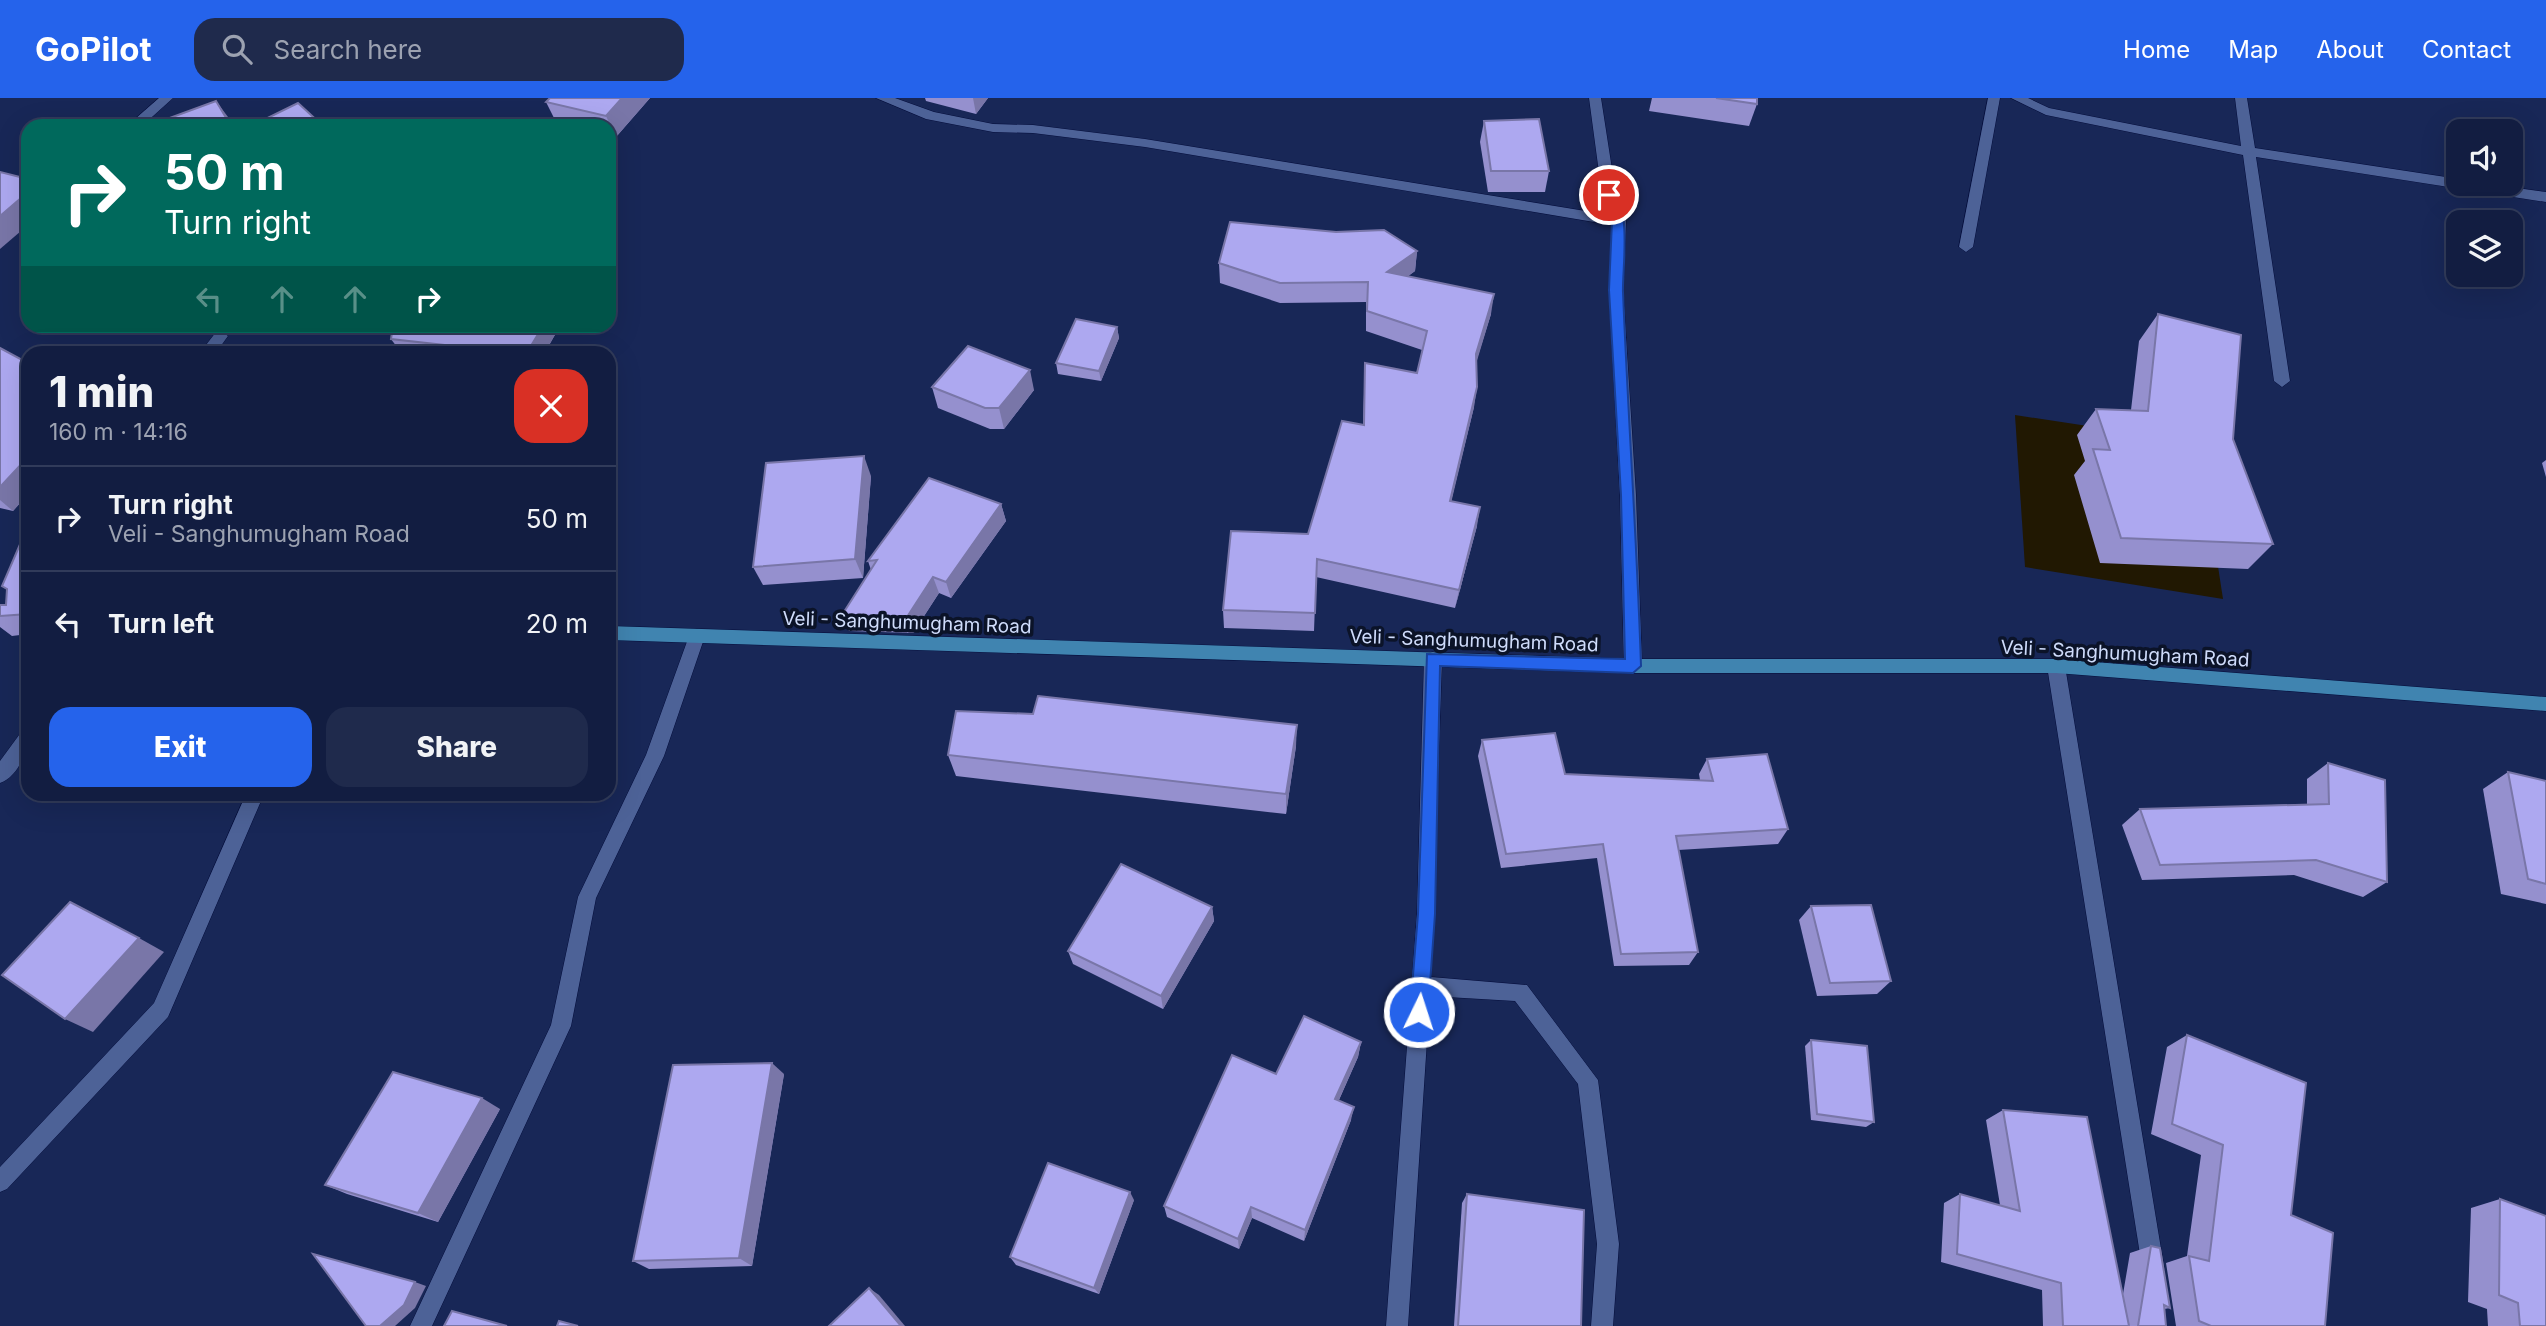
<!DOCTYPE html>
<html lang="en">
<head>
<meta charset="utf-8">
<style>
	:root { --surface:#121d41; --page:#1f2a4c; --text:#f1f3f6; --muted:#9ca2b1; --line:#313b5a; --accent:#2563eb }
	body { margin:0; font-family:Inter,sans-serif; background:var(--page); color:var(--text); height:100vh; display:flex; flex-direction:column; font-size:26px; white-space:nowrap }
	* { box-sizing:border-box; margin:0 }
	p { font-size:23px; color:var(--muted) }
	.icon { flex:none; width:38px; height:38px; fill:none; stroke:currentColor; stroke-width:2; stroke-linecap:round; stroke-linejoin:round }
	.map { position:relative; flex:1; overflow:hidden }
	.side { position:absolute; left:21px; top:248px; width:595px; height:455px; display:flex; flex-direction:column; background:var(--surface); border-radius:21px; box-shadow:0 7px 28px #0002,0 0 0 2px var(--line) }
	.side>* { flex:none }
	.hud { position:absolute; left:21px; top:21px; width:595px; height:214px; border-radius:21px; box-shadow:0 7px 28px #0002,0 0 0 2px var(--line); background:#00695c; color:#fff; overflow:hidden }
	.fabs { position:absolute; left:2446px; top:21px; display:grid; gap:14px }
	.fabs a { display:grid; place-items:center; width:77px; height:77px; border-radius:14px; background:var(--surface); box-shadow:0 7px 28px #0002,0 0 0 2px var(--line); font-size:35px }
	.pin { position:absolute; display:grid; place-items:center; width:60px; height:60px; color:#fff; margin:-30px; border:4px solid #fff; border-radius:50%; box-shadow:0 2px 7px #0007 }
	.me { position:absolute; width:77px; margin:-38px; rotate:4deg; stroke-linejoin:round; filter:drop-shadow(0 0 5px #0008) }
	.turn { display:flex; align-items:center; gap:24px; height:147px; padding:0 28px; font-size:32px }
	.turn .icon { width:91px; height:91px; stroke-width:2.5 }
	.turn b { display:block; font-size:49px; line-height:60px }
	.lanes { display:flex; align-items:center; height:66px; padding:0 28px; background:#0003; justify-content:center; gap:35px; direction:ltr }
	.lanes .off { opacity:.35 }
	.round { display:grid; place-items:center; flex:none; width:74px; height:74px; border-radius:21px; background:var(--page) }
	.head { display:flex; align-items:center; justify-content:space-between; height:119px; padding:0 28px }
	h1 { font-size:42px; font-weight:800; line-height:52px }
	.cta { display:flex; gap:14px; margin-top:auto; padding:14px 28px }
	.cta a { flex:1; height:80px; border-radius:21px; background:var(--accent); color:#fff; font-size:28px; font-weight:800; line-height:80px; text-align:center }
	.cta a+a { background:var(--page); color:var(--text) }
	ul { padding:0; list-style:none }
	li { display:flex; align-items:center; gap:21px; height:105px; padding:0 28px; border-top:2px solid var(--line) }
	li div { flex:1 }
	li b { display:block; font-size:26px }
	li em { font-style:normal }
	header { display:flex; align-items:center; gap:42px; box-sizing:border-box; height:98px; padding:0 35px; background:var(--accent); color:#fff }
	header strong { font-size:33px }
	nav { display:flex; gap:38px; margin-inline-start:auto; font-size:24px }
	.search { width:490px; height:63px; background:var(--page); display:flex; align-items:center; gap:18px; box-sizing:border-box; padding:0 24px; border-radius:21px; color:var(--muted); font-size:26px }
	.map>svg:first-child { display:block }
</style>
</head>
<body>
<header>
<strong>GoPilot</strong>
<div class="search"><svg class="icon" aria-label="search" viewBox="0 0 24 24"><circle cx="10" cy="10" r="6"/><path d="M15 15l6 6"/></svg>Search here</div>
<nav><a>Home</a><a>Map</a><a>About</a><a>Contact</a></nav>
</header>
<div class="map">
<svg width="2546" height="1228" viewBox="0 0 2546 1228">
	<rect width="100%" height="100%" fill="#182757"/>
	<path fill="#211802" d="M2015,317L2199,345L2223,501L2025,469Z"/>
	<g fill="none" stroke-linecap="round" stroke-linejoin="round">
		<g stroke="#040d3b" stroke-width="1">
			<g id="service">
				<path d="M1988,0H2000L1973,149L1966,154L1959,149Z"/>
				<path d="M2011,0H2028L2049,10L2241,48L2235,0H2247L2255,50L2459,81V86H2488L2546,94V104L2256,59L2290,283L2282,289L2274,283L2243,57L2046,17Z"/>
			</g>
		</g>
		<g stroke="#040d3b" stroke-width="1">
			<g id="minor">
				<path d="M159,0H173L142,28H127Z"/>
				<path d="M876,0H895L934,14L993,26L1033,27L1145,41L1610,117L1602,97L1589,0H1601L1616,97L1626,123L1623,192L1636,397L1642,568L1639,573H1627L1624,568L1620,397L1609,192L1612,127L1145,49L1033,35L993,34L926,21Z"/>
				<path d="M221,233L228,238L215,256H199L216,234Z"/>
				<path d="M697,531L703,533L705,538L664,658L596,800L571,928L432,1228H410L551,927L578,799L646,657L689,538L691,533Z"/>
				<path d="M1433,554L1439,556L1442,561L1431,879L1527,887L1598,982L1619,1146L1613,1228H1591L1597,1146L1578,986L1515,903L1430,898L1408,1228H1386L1417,816L1424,561L1427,556Z"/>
				<path d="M2056,561L2062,563L2065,568L2164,1169L2161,1177L2153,1180L2145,1177L2142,1169L2047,568L2050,563Z"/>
				<path d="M28,630C28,650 21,677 0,685V663L22,633Z"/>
				<path d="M246,696H264L168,919L7,1091L0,1094V1069L154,905Z"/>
			</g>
		</g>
		<g stroke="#040d3b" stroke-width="1">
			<path id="secondary" d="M609,528L1633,561H2056L2546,599V613L2056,575H1633L609,542Z"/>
		</g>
		<use href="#service" fill="#4d6297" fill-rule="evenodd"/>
		<use href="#minor" fill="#4d6297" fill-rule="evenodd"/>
		<use href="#secondary" fill="#4084b0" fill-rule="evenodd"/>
	</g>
	<g fill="#9590ce">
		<path d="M550,0H650L616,39L609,38V28H567L557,26L546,4Z"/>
		<path d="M925,0H988L976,16L926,3Z"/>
		<path d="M1652,0H1757V6L1749,28L1649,13Z"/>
		<path d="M1484,23L1549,73L1545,94H1488L1480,44Z"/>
		<path d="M1417,153L1415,173L1408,178L1491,216L1476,264L1474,309L1451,403L1477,428L1455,510L1316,479L1314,533L1224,530L1223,512L1308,436L1363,327L1365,265L1417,275L1422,252L1366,233V204L1280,205L1220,185L1219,165Z"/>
		<path d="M2158,216L2233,341L2273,446L2248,471L2100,465L2074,377L2085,363L2077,337L2096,311L2131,312L2139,243Z"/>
		<path d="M393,228H560L544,256H402L391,241Z"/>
		<path d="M1117,229L1119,240L1101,283L1058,276L1056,265Z"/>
		<path d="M0,250L28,265V396L13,413L0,410Z"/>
		<path d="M932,289L1034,292L1004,331H990L938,310Z"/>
		<path d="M2546,362V379L2542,365Z"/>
		<path d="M871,378L863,480L763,487L753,469Z"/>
		<path d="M1001,406L1006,423L951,500L939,495L913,535L849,533L842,517L871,472L868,463Z"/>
		<path d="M28,444V536L12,538L0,529V507H6L7,492L2,488Z"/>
		<path d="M1482,642L1565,676L1700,682L1699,676L1707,661L1788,731L1778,746L1678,752L1698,854L1689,867L1614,868L1597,760L1501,770L1478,658Z"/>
		<path d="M1296,648L1286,716L956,678L948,657Z"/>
		<path d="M2328,665L2387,784L2363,799L2294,777L2142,782L2122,727L2140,711L2307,706V681Z"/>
		<path d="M2508,674L2546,683V806L2501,796L2483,691Z"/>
		<path d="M1811,808L1891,883L1877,896L1817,898L1799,822Z"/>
		<path d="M1212,809L1214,823L1163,911L1073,866L1068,853Z"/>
		<path d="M2187,937L2291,1117L2325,1228H2176L2166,1165L2187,1158L2201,1057L2151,1036L2167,949Z"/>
		<path d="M1811,942L1874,1024L1866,1029L1811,1022L1805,948Z"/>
		<path d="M1361,944L1358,959L1339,1002L1351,1022L1304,1143L1252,1120L1239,1151L1167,1119L1164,1108L1276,976Z"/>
		<path d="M784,976L752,1168L649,1171L633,1163Z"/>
		<path d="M500,1011L438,1124L347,1096L325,1087Z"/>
		<path d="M2003,1012L2123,1196L2130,1155L2151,1148L2170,1210L2164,1211L2166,1228H2043L2042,1192L1941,1164L1944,1105L1960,1096L2000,1107L1986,1022Z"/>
		<path d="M1467,1096L1581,1228H1454L1462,1105Z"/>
		<path d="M2500,1101L2546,1228H2488L2487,1211L2468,1204L2471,1110Z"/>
		<path d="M1134,1102L1099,1196L1016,1167L1010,1159Z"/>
	</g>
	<g fill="#7976a8">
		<path d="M622,0H650L616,39L606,18Z"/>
		<path d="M973,0H988L976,16Z"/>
		<path d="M216,3L231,23L234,28H231Z"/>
		<path d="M28,94V127L0,151V118Z"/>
		<path d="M1417,153L1415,173L1386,195L1387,174Z"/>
		<path d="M1494,196L1491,216L1473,276L1476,256Z"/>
		<path d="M543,228H560L544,256H526Z"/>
		<path d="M1117,229L1119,240L1101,283L1099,273Z"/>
		<path d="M1030,272L1034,292L1004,331L999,310Z"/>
		<path d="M1477,289L1474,309L1447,422L1450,403Z"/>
		<path d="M864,358L871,378L863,480L855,461Z"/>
		<path d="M28,359V396L13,413L0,402V389Z"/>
		<path d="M1001,406L1006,423L951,500L946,484Z"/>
		<path d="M1480,409L1477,428L1455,510L1459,492Z"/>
		<path d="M933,479L939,495L913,535L907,519Z"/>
		<path d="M1297,627L1296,648L1286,716V696Z"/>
		<path d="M1212,809L1214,823L1163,911L1161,898Z"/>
		<path d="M139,840L164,854L93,934L65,921Z"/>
		<path d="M1361,944L1358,959L1333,1015L1335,1001Z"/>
		<path d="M772,965L784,976L752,1168L739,1160Z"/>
		<path d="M482,1000L500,1011L438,1124L418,1115Z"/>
		<path d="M1354,1009L1351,1022L1304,1143L1305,1132Z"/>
		<path d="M1130,1094L1134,1102L1099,1196L1094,1190Z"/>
		<path d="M1251,1109L1252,1120L1239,1151L1238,1141Z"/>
		<path d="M415,1184L426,1188L415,1210L395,1228H380Z"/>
		<path d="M869,1190L879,1197L905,1228H901Z"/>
	</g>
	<g fill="#ada8f0" stroke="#7976a8" stroke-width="2">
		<path d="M550,0H622L606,18L546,4Z"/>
		<path d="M1716,0H1757V6Z"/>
		<path d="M216,3L231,28H148Z"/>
		<path d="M298,5L323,28H251Z"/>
		<path d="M1539,21L1549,73H1491L1484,23Z"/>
		<path d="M0,74L28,81V94L0,118Z"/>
		<path d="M1230,124L1336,134L1384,132L1417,153L1387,174L1494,196L1476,256L1477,289L1450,403L1480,409L1459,492L1317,461L1315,515L1223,512L1231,433L1308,436L1342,323L1364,327L1365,265L1417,275L1427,233L1367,213L1368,184L1280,185L1219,165Z"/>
		<path d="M2158,216L2241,237L2233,341L2273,446L2121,440L2093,351L2110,352L2096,311L2148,313Z"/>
		<path d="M1076,221L1117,229L1099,273L1056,265Z"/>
		<path d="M393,228H543L526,256L391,241Z"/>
		<path d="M968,248L1030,272L999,310H985L932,289Z"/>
		<path d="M0,250L28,265V359L0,389Z"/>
		<path d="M864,358L855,461L753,469L766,365Z"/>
		<path d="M929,380L1001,406L946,484L933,479L907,519L842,517L877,462L868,463Z"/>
		<path d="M21,444H28V516L0,518V507H6L7,491L2,488Z"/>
		<path d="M1038,598L1297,627L1286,696L948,657L956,613L1033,616Z"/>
		<path d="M1555,635L1565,676L1713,683L1707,661L1767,656L1788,731L1676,738L1698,854L1621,856L1603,746L1506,756L1482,642Z"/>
		<path d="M2328,665L2385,682L2387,784L2316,762L2160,767L2140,711L2329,706Z"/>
		<path d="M2508,674L2546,683V786L2528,781Z"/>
		<path d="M1121,766L1212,809L1161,898L1068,853Z"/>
		<path d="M70,804L139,840L65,921L2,877Z"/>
		<path d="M1871,807L1891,883L1830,885L1811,808Z"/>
		<path d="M1304,918L1361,944L1335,1001L1354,1009L1305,1132L1251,1109L1238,1141L1164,1108L1232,957L1276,976Z"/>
		<path d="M2187,937L2306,985L2291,1117L2333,1135L2325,1228H2211L2199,1223L2189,1158L2209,1163L2223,1047L2172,1026Z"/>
		<path d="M1811,942L1867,948L1874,1024L1817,1016Z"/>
		<path d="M772,965L739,1160L633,1163L673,967Z"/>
		<path d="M393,974L482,1000L418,1115L325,1087Z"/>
		<path d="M2003,1012L2087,1019L2129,1228H2063L2061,1185L1957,1156L1960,1096L2020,1113Z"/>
		<path d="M1048,1065L1130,1094L1094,1190L1010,1159Z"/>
		<path d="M1467,1096L1584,1112L1581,1228H1458Z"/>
		<path d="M2500,1101L2546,1118V1228H2520L2518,1205L2499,1197Z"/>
		<path d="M2151,1148L2160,1150L2170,1210L2164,1207L2166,1228H2138Z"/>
		<path d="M313,1156L415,1184L404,1207L380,1228H366Z"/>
		<path d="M869,1190L901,1228H829Z"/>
		<path d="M452,1213L507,1228H444Z"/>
		<path d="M559,1223L578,1228H557Z"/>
	</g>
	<path fill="#2563eb" stroke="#184099" stroke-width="2" d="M1609,93C1633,103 1622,173 1623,194C1628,319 1637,443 1641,568L1633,575L1440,568L1435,816L1428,914L1425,920L1419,922L1413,920L1410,914L1418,816L1427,556L1625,561L1621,397L1609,192L1612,123L1603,97Z"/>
	<g text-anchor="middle" stroke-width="7" stroke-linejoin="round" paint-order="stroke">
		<g font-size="19" fill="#cfdcfb" stroke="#0b1328">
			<text transform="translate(907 524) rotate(2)" y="7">Veli - Sanghumugham Road</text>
			<text transform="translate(1474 542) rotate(2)" y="7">Veli - Sanghumugham Road</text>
			<text transform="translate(2125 555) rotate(3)" y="7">Veli - Sanghumugham Road</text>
		</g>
	</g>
</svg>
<div class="fabs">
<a><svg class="icon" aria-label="sound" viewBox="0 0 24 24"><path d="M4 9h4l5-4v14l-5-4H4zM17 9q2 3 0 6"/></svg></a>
<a><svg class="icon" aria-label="layers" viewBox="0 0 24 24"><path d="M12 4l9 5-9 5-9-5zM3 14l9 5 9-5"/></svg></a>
</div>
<div class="pin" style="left:1609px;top:97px;background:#d93025"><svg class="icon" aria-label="arrive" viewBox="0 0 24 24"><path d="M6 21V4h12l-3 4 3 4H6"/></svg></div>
<svg class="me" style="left:1419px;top:914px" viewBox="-20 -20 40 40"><circle r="17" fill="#2563eb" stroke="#fff" stroke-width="3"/><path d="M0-11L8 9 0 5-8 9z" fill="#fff"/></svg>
<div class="hud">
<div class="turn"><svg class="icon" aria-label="right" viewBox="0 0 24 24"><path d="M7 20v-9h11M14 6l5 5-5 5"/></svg><div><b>50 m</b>Turn right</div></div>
<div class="lanes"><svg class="icon off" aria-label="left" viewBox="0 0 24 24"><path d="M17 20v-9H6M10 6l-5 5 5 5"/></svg><svg class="icon off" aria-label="ahead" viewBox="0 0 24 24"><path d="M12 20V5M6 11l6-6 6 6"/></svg><svg class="icon off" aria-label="ahead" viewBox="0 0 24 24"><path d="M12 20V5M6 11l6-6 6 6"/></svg><svg class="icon" aria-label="right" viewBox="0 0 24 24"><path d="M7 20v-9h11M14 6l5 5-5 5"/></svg></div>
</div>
<section class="side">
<div class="head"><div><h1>1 min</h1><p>160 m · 14:16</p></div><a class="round" style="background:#d93025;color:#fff"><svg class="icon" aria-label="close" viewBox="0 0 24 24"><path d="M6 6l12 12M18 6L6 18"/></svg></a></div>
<ul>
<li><svg class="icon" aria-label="right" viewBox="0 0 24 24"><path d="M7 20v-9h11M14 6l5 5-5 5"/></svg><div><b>Turn right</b><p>Veli - Sanghumugham Road</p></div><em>50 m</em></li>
<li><svg class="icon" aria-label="left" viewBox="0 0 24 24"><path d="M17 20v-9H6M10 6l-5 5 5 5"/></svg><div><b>Turn left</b></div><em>20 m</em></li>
</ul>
<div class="cta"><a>Exit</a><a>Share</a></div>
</section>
</div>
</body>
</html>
